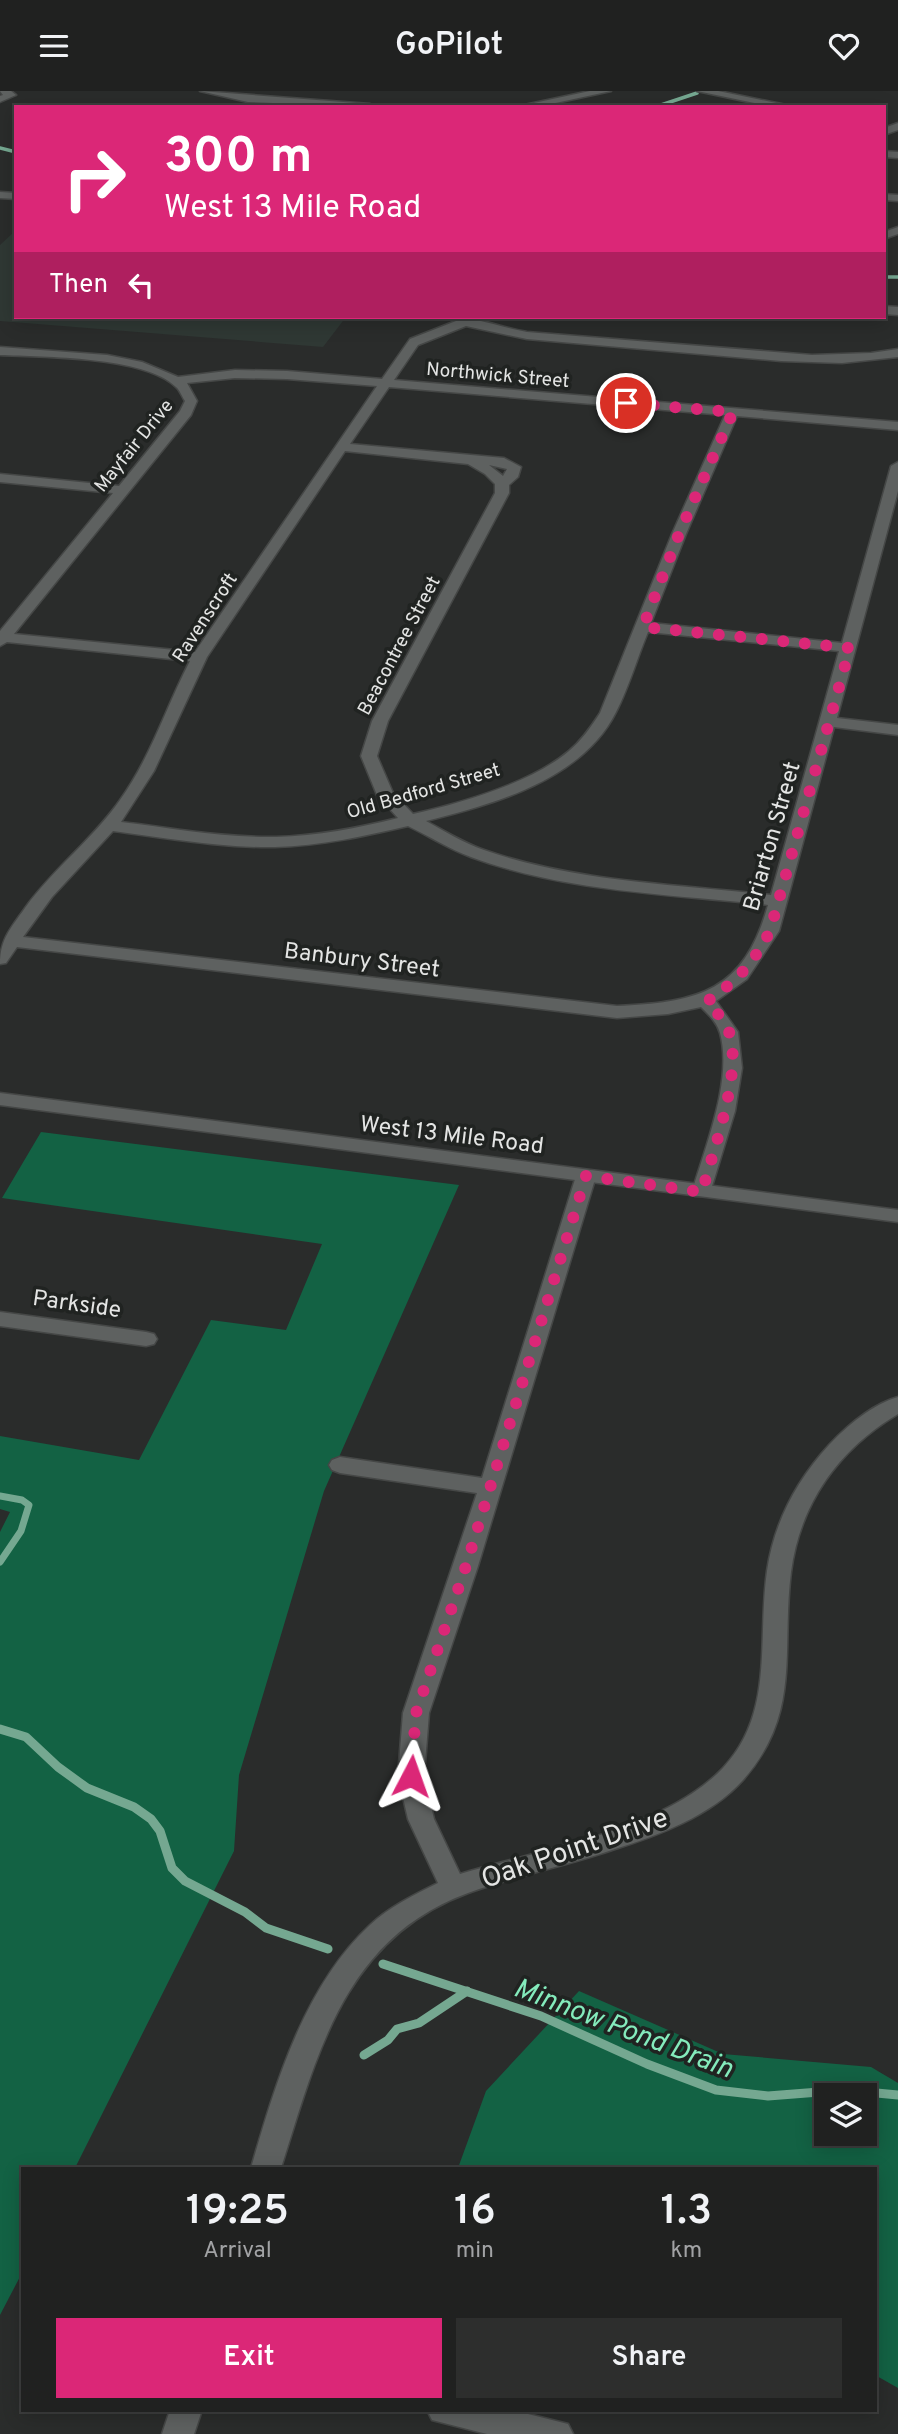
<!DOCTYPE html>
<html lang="en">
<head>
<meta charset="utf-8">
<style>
	:root { --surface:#202120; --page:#2d2e2d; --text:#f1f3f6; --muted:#a2a3a5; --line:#3d3e3e; --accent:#db2777 }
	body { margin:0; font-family:Overpass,sans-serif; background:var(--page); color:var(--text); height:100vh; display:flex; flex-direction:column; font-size:26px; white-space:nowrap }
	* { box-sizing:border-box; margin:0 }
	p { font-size:23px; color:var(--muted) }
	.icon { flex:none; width:38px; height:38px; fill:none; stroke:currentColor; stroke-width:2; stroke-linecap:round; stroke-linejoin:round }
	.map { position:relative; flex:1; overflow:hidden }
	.drawer { position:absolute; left:21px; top:2076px; width:856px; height:245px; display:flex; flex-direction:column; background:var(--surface); border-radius:0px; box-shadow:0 4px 18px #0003,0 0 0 2px var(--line) }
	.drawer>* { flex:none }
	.banner { position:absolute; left:14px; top:14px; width:872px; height:214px; border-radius:0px; box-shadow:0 4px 18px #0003,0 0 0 2px var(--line); background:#db2777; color:#fff; overflow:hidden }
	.fabs { position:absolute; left:814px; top:1992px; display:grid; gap:14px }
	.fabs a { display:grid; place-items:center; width:63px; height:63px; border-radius:0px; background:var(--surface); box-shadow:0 4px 18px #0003,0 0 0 2px var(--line); font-size:35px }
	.pin { position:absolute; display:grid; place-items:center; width:60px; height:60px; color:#fff; margin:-30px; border:4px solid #fff; border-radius:50%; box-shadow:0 2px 7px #0007 }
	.me { position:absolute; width:77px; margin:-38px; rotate:4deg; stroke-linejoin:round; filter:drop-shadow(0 0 5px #0008) }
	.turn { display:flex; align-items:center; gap:24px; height:147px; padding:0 35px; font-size:32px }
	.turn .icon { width:91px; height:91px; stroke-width:2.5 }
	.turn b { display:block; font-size:49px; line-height:60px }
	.then { display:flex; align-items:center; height:66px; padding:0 35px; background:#0003; gap:14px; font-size:26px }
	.eta { display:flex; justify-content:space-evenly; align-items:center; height:119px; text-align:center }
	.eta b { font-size:42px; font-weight:600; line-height:49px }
	.action { display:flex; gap:14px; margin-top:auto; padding:14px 35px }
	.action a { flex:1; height:80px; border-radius:0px; background:var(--accent); color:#fff; font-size:28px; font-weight:600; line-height:80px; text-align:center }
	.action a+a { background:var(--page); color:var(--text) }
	header { display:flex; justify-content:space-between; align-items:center; height:91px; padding:0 35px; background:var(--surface); font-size:32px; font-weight:600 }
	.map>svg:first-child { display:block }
</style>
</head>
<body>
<header><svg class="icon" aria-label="menu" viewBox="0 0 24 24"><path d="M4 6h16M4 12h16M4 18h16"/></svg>GoPilot<svg class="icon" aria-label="heart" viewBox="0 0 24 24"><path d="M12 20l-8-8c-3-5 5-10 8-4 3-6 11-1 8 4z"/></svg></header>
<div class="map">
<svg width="898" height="2343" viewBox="0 0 898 2343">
	<rect width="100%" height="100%" fill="#2a2c2b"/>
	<path fill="#2f3834" d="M16,139V226H346L323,256L0,230V154Z"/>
	<g fill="#136244" fill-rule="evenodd">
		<path d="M41,1041L459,1094L324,1400L239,1684L234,1760L75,2077H23V2180L0,2224V1441L10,1421L0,1418V1345L139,1369L211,1229L286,1239L322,1153L2,1107Z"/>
		<path d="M579,1900L723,1963L871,1976L898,1992V2297L875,2284V2077H458L486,2000ZM826,2004H864V2042H826Z"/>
	</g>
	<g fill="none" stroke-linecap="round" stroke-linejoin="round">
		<g stroke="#75a891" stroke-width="3.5">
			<path d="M655,16L697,2"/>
			<path d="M0,57L16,61"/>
			<path d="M884,186H898"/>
		</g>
		<path stroke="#75a891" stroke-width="7" d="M0,1405L22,1409L29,1414L21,1440L0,1471"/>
		<g stroke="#75a891" stroke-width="9">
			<path d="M0,1638L26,1646L58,1676L87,1697L134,1716L151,1728L160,1740L172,1777L185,1790L245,1821L266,1837L328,1858"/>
			<path d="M383,1873L541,1925L647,1973L716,1999L768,2005L845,1999L898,2004"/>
			<path d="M364,1964L388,1949L397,1938L419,1932L467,1900"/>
		</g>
		<g stroke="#454746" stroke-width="3">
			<g id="street">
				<path d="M0,0H11L16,4L0,11V5L3,4Z"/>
				<path d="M200,0L370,13L375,16L248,11Z"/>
				<path d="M590,0H611L537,16H515Z"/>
				<path d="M697,0H718L796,16H773Z"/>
				<path d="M898,32V39L884,44V37Z"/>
				<path d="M884,60L898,61V67L884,66Z"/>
				<path d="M0,101L16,102V108L0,107Z"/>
				<path d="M884,103L898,104V110L884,109Z"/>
				<path d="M898,136V143L884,148V141Z"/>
				<path d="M884,215L898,216V224L884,223Z"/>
				<path d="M450,226C473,225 503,237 527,241L812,264L871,262L898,258V266L842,272L781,270L527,248L466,235L418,254L394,289L898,331V339L737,325L686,443L651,532L842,552L891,375L898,371V400L837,627L898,634V644L834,636L779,840L747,888L716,910L738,941L742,977L735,1020L709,1105H695L692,1101C705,1056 733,989 720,942C717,931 708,923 701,916L668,923L617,927L17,856L6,872L0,873C0,848 11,837 25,817C54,777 93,748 120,709C151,666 166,616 190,570L7,551L0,555V540L113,402L0,391V383L119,395L180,320L185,310C182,306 180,299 176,296C145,265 43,266 0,264V256L107,264L142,271L178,286L235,279L287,280L382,288L410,248L456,230ZM235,287L287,288L377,295L195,561L14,543L191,324L197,310L187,292ZM389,296L725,324L672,443L600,622C591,636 582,649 569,660C531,692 461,712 413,723L393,702L377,665L388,630L509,402V394L518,386L521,376L504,367L350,353ZM345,360L468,373L485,383L495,393V402L372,630L361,665L377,704L398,727C358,737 317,745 276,746C224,747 172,737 121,731L154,680L207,566ZM489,374L507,378L503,385ZM648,541L839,560L771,804C676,793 575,791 484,759C464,752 444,740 426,730C494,713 582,689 616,621C629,596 637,567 648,541ZM408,735C429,745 449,758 471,766C565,801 670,803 768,814C744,901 699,911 617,915L23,846L52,806L113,740C167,747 221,757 275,756C320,755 365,745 408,735Z"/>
				<path d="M586,1079L593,1081L596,1085L478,1475L429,1622L424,1685L434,1728L460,1783C541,1758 663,1740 723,1677C775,1622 757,1548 767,1480C774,1432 796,1390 829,1354C847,1335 873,1313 898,1306V1323C839,1358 800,1412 791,1481C781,1560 802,1622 743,1689C711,1725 657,1745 612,1759C565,1775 515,1785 468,1802C344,1847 317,1964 281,2077H251C275,1994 304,1895 370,1834C389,1816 414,1804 438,1792L408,1728L398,1685L403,1622L477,1402L340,1382L332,1379L329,1374L332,1369L340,1366L482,1387L576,1085L579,1081Z"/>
				<path d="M0,1221L146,1241L154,1243L157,1248L154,1253L146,1255L0,1235Z"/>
				<path d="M170,2319H202L194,2343H162Z"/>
				<path d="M427,2319H512L568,2333L573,2343H487L432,2329Z"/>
			</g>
		</g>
		<g stroke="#454746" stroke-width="3">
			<path id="secondary" d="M0,1002L898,1119V1131L0,1014Z"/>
		</g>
		<use href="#street" fill="#5e6160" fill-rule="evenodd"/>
		<use href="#secondary" fill="#5e6160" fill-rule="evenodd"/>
	</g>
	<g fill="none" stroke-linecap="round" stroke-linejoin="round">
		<path stroke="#db2777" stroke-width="12" stroke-dasharray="0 21.6" d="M411,1685L416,1622L466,1475L586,1085L702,1101C713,1060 743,980 729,941C724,928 716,920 706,911C737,890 753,873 770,840L850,557L643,536L679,443L733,321L626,312"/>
	</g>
	<g text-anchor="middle" stroke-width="7" stroke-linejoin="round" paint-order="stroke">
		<g font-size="19" fill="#e4e5e4" stroke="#202321">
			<text transform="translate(498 283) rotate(5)" y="7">Northwick Street</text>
			<text transform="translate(133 354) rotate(-51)" y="7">Mayfair Drive</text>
			<text transform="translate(204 526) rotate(-57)" y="7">Ravenscroft</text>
			<text transform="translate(398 554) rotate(-62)" y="7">Beacontree Street</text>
			<text transform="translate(423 699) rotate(-16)" y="7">Old Bedford Street</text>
		</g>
		<g font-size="23" fill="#e4e5e4" stroke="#202321">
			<text transform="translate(771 745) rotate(-74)" y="8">Briarton Street</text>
			<text transform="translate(362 868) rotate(7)" y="8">Banbury Street</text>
			<text transform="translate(452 1043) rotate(7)" y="8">West 13 Mile Road</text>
			<text transform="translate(77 1212) rotate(8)" y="8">Parkside</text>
		</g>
		<g font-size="28" fill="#e4e5e4" stroke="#202321">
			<text transform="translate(574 1756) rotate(-19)" y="10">Oak Point Drive</text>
		</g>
		<g font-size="28" font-style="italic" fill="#84ebbc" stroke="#202321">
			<text transform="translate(624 1936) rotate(21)" y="10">Minnow Pond Drain</text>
		</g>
	</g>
</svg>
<div class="fabs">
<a><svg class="icon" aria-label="layers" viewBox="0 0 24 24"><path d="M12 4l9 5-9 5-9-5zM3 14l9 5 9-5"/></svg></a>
</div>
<div class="pin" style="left:626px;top:312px;background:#d93025"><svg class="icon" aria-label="arrive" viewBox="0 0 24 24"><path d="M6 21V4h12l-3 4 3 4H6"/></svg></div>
<svg class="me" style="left:411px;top:1685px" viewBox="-20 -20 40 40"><path d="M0-17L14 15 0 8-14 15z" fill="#db2777" stroke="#fff" stroke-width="4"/></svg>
<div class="banner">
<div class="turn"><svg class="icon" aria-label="right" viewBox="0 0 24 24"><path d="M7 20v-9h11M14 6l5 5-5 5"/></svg><div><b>300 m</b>West 13 Mile Road</div></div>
<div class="then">Then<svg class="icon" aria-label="left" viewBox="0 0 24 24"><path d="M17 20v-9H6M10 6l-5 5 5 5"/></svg></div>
</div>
<section class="drawer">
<div class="eta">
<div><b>19:25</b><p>Arrival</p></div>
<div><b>16</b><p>min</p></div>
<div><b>1.3</b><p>km</p></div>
</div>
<div class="action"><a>Exit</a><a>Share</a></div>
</section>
</div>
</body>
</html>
